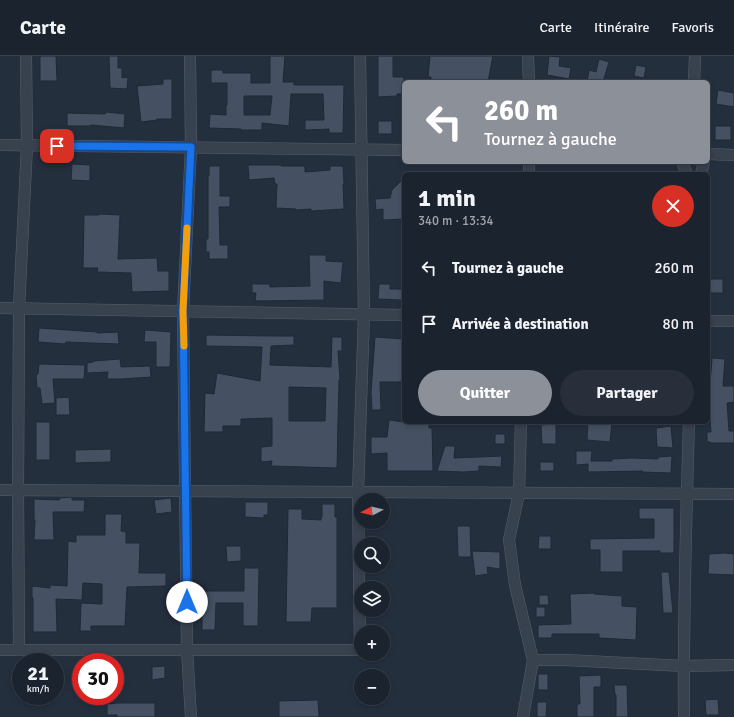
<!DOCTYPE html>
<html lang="fr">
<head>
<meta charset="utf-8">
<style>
	:root { --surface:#1b232e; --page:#282f3a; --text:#f1f3f6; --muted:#a0a4aa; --line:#39404a; --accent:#8c9099 }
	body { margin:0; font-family:Signika,sans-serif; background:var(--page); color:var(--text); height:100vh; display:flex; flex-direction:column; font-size:15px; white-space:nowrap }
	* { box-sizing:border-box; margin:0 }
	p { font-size:13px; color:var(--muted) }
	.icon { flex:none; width:22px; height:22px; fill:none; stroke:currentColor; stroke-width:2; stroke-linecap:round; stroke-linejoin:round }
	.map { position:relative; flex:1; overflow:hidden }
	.drawer { position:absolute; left:402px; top:116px; width:308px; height:252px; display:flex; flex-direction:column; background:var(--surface); border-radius:6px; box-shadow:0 2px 6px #0003,0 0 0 1px var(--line) }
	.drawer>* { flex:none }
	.top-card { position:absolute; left:402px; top:24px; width:308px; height:84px; border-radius:6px; box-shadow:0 2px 6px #0003,0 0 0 1px var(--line); background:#8c9099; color:#fff; overflow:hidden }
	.needle { width:26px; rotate:263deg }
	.fabs { position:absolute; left:354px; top:437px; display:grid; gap:8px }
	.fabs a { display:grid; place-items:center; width:36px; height:36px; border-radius:50%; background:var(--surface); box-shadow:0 2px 6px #0003,0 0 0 1px var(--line); font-size:20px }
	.speed { position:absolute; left:12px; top:597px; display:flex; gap:8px; font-size:20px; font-weight:700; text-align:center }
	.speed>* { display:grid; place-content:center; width:52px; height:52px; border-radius:50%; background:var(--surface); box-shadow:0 2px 6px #0003,0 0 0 1px var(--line); line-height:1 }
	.speed small { font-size:10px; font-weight:400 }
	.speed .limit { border:6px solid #d22; background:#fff; color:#111 }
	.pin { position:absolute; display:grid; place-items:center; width:34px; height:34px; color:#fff; margin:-17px; border-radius:8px; box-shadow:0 2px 6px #0006 }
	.me { position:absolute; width:44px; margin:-22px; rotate:0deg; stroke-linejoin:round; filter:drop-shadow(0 0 3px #0008) }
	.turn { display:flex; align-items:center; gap:14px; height:84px; padding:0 16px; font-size:18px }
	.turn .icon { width:52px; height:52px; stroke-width:2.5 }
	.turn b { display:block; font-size:28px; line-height:34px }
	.round { display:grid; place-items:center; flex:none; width:42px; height:42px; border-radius:21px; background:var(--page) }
	.overview { display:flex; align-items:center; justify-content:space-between; height:68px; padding:0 16px }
	h1 { font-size:24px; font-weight:800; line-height:30px }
	.cta { display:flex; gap:8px; margin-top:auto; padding:8px 16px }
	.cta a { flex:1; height:46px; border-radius:24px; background:var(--accent); color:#fff; font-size:16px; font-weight:800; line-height:46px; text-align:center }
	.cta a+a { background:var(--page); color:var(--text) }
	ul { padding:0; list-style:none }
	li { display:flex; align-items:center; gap:12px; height:56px; padding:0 16px }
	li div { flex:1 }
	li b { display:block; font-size:15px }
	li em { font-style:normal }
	header { display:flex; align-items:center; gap:24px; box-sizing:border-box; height:56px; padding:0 20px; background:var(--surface); border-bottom:1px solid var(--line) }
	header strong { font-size:19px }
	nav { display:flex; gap:22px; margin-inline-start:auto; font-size:14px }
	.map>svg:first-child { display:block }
</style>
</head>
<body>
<header>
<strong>Carte</strong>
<nav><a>Carte</a><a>Itinéraire</a><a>Favoris</a></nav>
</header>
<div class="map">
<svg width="734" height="661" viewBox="0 0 734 661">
	<rect width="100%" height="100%" fill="#242f3e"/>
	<g fill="#455162" stroke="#1f2835" fill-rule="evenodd">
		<path d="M40,0H56L57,25H40Z"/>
		<path d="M109,0H118V12H122V22L128,21L127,33L110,32Z"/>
		<path d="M270,0H285L283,26H294V29H344L343,77H329V73L305,74V64H324L323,38H291L289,70L262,67V74H241V73L209,72L210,58L226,59V49H227V27H211V14H223V17H251V27H270ZM244,40H272L270,59H244Z"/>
		<path d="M378,0H393V21H404V38H397V40L378,41Z"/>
		<path d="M430,0H493L488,26H431V21H428Z"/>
		<path d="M549,0L560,1L559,10L571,12L569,23L547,19Z"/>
		<path d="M599,3L609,6L603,26H587L589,14L596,16Z"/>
		<path d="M636,9L646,11L644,22L634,20Z"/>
		<path d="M163,23H172V63H157V64L141,66L137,30L163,28Z"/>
		<path d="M718,34L734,37V51L716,48Z"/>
		<path d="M106,56L125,58L124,72L91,69V70H67V57L105,58Z"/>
		<rect x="378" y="65" width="14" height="13"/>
		<rect x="715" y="70" width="16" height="14"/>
		<path d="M72,108L90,109V125L71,124Z"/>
		<path d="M248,109H281V110H305V116L330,114V110H343L344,128H343L344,153L311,155V153L296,154V153L276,152L277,128H275L274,122L249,124Z"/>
		<path d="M209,110H220V140H230V151H219L220,189H228V203H209V196H206V183H208V120H209Z"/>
		<path d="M404,122V163L383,164V153L376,154L375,143L390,142L392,134Z"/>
		<path d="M99,158L120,159L118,203L157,202L158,215H169V235L132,236L131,217L97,216L98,212H83L84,159H99Z"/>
		<path d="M309,199H326V205L343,206L341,227L324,225V244L255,245L256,237H252V228H270V231L310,230Z"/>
		<rect x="710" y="223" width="13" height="14"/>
		<path d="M379,228H390V233H402V244L378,243Z"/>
		<path d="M39,272L97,276V277L118,276L119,288L66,286L65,288L38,286Z"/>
		<path d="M145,274L171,276L170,311H156V286H144Z"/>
		<path d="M206,279L273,280H294V289L271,290L270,309L331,311L332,281H342V295H338L340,324H339L338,365L337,412L271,410L272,405L261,406V391L272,390V362L241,363V370H223V376H204L205,337L214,338L217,317L260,325L262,291L206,290ZM289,331L326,332L325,365H289Z"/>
		<path d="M375,281L404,283V326H380L381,354H372L371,336Z"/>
		<path d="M712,302L725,303L723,330H734V346L727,347L729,375H734V387H710V386H707V376H711L709,349H710V328Z"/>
		<path d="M120,303L121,311L150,310L151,321L121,323H107L108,316L87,317V307L93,306V305Z"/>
		<path d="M39,308L85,309L84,323H53L55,347L42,348L40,332H37L36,319L38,318Z"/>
		<path d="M69,341L70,359H56V342Z"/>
		<path d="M389,364L404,366V367L429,366V372H432L433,415H387V397L371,398V381H387Z"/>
		<rect x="36" y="366" width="14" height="38"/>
		<path d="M588,366H612L610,386L587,384Z"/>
		<path d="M556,368V388H542L541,369Z"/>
		<path d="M671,370L673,392L657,391L656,372Z"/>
		<rect x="495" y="378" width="10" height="10"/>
		<path d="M445,390H455L454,402L502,400L501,411L479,410V415L463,416L437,415Z"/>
		<path d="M111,393V406L75,407V394Z"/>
		<path d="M576,395H592L591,405H612V403L632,402L658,403V401L672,400L671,417L642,416L643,415L588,416V408L576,409Z"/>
		<rect x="540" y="406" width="14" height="9"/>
		<path d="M72,441V444H85L84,456H53L54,484H34L35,464H34V443L59,444L60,442Z"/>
		<path d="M171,442L172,456L156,458L154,444Z"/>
		<path d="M245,446H268V459H264V462L245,461Z"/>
		<path d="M322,448H335V461H337V552H312L311,566H286L288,453H302V463L321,464V461H322Z"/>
		<path d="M639,452H674V497H660V495H623V516H600V494H590V483L654,482V463H639Z"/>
		<path d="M105,458H122L121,475L126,476V487H140L139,517H166V530L127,531L125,570H91V575H80L81,547L102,548V528L83,527L82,544L56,543L57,576H33V542H32V530L50,532V529L67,530L68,485L76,486V479H105Z"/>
		<path d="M457,470H470L471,501H458Z"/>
		<path d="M539,480H551V493H538Z"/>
		<path d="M226,490H241V505L227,506Z"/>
		<path d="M472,495L500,496V513L487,511L488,518L475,520Z"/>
		<path d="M724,497L734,498V519L708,518L709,498Z"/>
		<path d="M244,512H259L258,570H243V547H216L215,574H202V558H203V535H244Z"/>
		<path d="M661,516H669L673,557H663Z"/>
		<path d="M594,537V538L622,540V550L637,551L636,584L599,582V578H552V582H538V569L571,568L570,538Z"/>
		<path d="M539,539H548L549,549H539Z"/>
		<rect x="536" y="551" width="9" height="10"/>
		<path d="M165,610V622L152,624V611Z"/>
		<rect x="538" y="618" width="10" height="16"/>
		<path d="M601,619V631H594V661H577V648H580L579,620Z"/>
		<path d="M614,629H627L628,661H616V639H615Z"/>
		<path d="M718,643L719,659H706L705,644Z"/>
		<path d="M318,644L319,661H279V645Z"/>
		<path d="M537,646H547L546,661H537Z"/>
		<path d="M118,647H155V661H117V659H107V648Z"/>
	</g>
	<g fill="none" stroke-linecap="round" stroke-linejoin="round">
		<g stroke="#565f6c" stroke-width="12">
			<g id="minor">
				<path d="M190,0L191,91L183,255L187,594L191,661"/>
				<path d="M528,0L529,26"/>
				<path d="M694,26L695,0"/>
				<path d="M0,89L404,94"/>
				<path d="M708,98L734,99"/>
				<path d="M682,106L687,118"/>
				<path d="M529,118V106"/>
				<path d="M701,118L704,106"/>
				<path d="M0,252L404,259"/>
				<path d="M708,265H734"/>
				<path d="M521,366L519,437L509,484L515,529L533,604L523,661"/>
				<path d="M0,434L734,438"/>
				<path d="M0,594H360L358,436L364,258L360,0"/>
				<path d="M19,594L18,434L19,252L27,89L26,0"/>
				<path d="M533,604H566L684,610L734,609"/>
				<path d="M684,661C683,563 686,464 689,366"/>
			</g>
		</g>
		<use href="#minor" stroke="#38414e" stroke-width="11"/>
	</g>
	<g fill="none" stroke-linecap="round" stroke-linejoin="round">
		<g stroke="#114b97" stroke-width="10">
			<path id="route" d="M57,90L191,91L183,255L187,546"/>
		</g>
		<use href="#route" stroke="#1a73e8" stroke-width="7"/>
		<path stroke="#f59e0b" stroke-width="7" d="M184,290L183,255L187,172"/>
	</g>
</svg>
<div class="fabs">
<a><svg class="needle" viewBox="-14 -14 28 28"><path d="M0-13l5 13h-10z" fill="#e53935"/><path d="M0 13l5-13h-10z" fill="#a0a4aa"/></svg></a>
<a><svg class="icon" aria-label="search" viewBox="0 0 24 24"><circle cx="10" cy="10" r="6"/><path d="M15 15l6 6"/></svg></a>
<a><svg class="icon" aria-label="layers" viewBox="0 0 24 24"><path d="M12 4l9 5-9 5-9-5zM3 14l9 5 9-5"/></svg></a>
<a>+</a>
<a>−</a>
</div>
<div class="speed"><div>21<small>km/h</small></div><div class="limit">30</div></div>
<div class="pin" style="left:57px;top:90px;background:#d93025"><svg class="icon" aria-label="arrive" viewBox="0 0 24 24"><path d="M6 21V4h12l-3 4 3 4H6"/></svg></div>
<svg class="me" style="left:187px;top:546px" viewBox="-20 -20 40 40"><circle r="19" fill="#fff"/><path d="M0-13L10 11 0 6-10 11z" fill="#1a73e8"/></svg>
<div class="top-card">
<div class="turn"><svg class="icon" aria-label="left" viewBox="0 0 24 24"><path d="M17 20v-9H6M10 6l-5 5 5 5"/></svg><div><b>260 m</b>Tournez à gauche</div></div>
</div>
<section class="drawer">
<div class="overview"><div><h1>1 min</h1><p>340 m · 13:34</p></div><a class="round" style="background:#d93025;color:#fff"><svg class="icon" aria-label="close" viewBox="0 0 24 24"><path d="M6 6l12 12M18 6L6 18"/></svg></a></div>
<ul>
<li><svg class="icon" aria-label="left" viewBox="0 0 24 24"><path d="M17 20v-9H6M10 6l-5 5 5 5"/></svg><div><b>Tournez à gauche</b></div><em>260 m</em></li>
<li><svg class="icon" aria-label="arrive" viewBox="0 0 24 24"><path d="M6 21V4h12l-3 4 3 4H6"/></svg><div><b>Arrivée à destination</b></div><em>80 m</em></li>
</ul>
<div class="cta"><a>Quitter</a><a>Partager</a></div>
</section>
</div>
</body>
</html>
